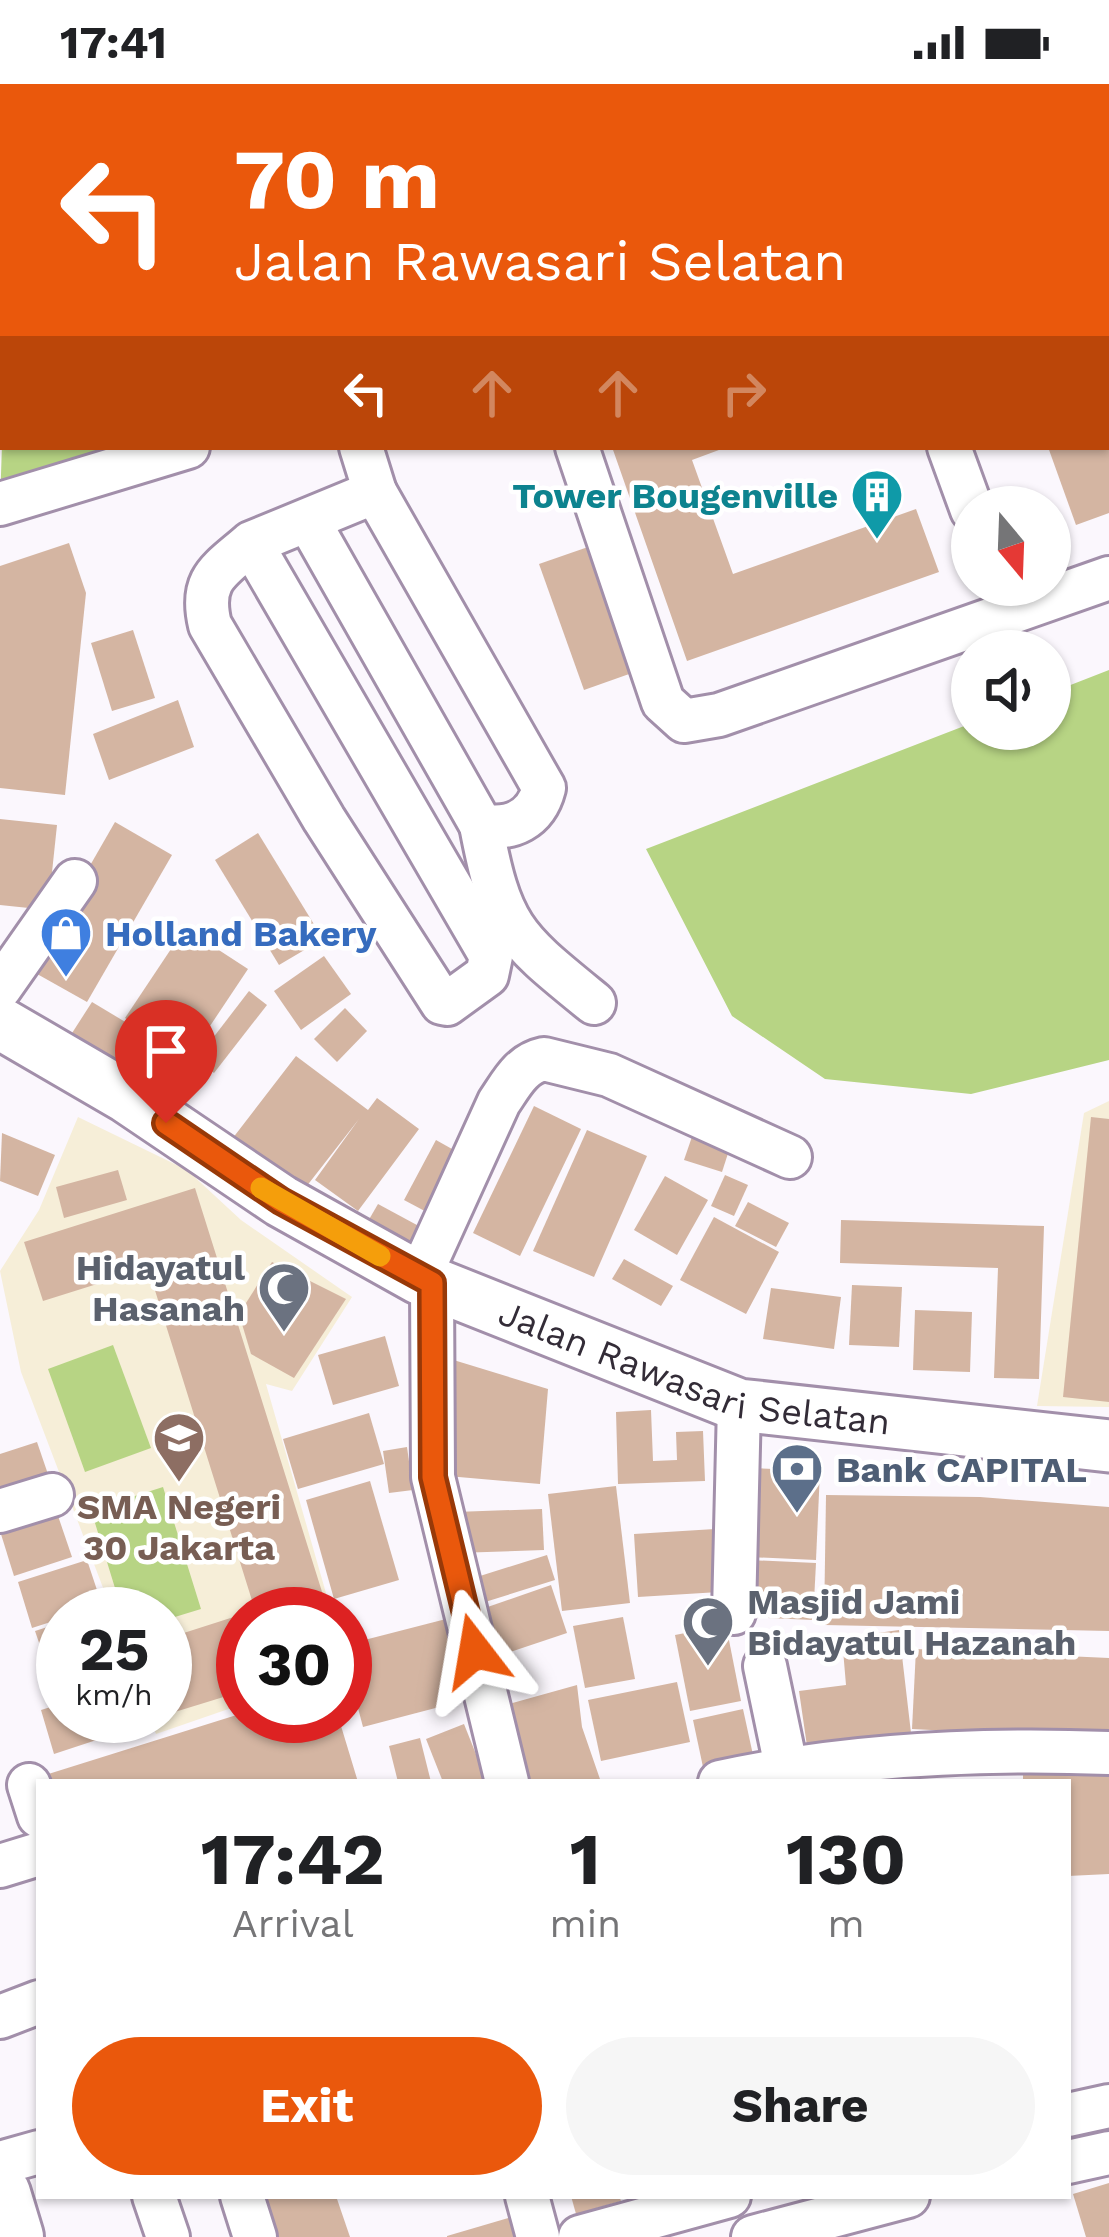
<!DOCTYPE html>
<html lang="en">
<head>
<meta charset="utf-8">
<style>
	:root { --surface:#fff; --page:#f6f6f6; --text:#202124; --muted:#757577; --accent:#ea580c }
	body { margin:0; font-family:"Work Sans",sans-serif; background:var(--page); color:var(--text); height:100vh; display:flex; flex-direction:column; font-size:45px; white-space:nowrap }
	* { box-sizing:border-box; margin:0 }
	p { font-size:39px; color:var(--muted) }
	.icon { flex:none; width:66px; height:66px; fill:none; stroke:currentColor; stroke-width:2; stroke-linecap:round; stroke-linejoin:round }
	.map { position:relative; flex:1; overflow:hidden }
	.details { position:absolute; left:36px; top:1695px; width:1035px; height:420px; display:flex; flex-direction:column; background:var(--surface); border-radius:0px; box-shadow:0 3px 9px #0004 }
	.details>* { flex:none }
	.guide { position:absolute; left:0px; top:0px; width:1110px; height:366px; box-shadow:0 3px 9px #0004; background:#ea580c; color:#fff; overflow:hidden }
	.needle { width:78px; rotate:161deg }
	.tools { position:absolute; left:951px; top:402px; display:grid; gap:24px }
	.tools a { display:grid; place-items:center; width:120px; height:120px; border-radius:50%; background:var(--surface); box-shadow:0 3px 9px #0004; font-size:60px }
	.speed { position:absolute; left:36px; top:1503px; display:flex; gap:24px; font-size:60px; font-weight:700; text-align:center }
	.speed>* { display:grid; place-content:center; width:156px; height:156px; border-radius:50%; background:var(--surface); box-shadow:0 3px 9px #0004; line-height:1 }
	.speed small { font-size:30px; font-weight:400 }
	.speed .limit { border:18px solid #d22; background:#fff; color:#111 }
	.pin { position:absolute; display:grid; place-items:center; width:102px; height:102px; color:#fff; margin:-123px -51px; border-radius:50% 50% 50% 0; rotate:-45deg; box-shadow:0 0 12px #0007 }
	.pin .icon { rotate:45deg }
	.me { position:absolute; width:132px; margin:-66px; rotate:346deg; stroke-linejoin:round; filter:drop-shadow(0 0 9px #0008) }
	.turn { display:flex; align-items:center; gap:42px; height:252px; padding:0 36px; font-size:54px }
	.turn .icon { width:156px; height:156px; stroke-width:2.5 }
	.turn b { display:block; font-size:84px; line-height:102px }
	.lanes { display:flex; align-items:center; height:114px; padding:0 36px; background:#0003; justify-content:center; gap:60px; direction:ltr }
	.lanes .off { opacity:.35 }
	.eta { display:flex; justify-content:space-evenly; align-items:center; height:204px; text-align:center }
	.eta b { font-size:72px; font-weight:700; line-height:84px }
	.button { display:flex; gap:24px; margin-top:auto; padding:24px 36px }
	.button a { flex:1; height:138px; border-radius:72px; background:var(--accent); color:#fff; font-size:48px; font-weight:700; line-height:138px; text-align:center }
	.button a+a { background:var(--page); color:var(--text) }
	.status { display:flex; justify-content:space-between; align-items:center; height:84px; padding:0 60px; background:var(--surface); direction:ltr }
	.status svg { height:33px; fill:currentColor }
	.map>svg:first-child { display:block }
</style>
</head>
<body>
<div class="status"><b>17:41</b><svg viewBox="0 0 49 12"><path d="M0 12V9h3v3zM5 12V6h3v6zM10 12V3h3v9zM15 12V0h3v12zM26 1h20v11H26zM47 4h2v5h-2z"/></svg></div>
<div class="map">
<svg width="1109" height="2153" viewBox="0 0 1109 2153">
	<rect width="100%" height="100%" fill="#fbf7fd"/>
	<g fill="#f6eed8">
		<path d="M1109,1017V1323L1037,1322L1084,1029Z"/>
		<path d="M78,1033L187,1086L241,1136L352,1213L292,1307L266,1300L332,1530H243V1620L156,1650L149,1632H165V1530H113L21,1288L0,1187L39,1126Z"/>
	</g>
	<g fill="#b7d484">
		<path d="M3,331V363H188L0,420Z"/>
		<path d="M1109,586V976L971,1010L825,995L732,932L646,765L972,639V645H1050V609Z"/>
		<path d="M113,1261L151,1364L85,1388L48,1285Z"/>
		<path d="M163,1403L201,1525L165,1536V1530H123L91,1426Z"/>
	</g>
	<g fill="#d4b5a2">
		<path d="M612,363H727L692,376L733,490L916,425L939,488L687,577Z"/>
		<path d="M1048,363H1109V429L1076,441Z"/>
		<path d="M69,459L86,509L65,711L0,704V482Z"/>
		<path d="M588,463L632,589L584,606L539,480Z"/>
		<path d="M133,546L155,614L112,627L91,559Z"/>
		<path d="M178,616L194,663L109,696L93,650Z"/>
		<path d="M0,735L57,741L48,826L0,821Z"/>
		<path d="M115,738L172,771L87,918L30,886Z"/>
		<path d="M258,749L323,855L279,881L215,776Z"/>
		<path d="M185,844L248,885L188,975L125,934Z"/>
		<path d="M324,872L351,910L301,946L274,907Z"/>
		<path d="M249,907L267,921L214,989L196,976Z"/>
		<path d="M92,918L142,948L116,991L65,960Z"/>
		<path d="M345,924L367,947L337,978L314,955Z"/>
		<path d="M296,972L368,1026L377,1014L419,1045L358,1127L315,1096L359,1035L299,1112L229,1059Z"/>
		<path d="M534,1022L581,1045L520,1172L473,1149Z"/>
		<path d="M1091,1033L1109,1035V1318L1063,1313Z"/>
		<path d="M696,1041L733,1054L722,1088L684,1076Z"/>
		<path d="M587,1046L647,1072L594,1193L533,1167Z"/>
		<path d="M2,1049L55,1071L38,1112L0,1097Z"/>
		<path d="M436,1056L468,1074L436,1133L404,1116Z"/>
		<path d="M118,1086L127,1116L64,1134L56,1103Z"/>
		<path d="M725,1091L748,1101L734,1132L711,1122Z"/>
		<path d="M665,1092L708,1116L677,1171L634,1146Z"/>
		<path d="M195,1104L329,1530H245L255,1526L148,1184L43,1217L24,1158Z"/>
		<path d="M748,1118L789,1139L776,1163L735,1142Z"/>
		<path d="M378,1120L428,1147L411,1178L360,1151Z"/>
		<path d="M714,1133L779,1168L746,1230L680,1196Z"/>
		<path d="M841,1136L1044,1142L1039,1295L994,1294L998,1184L840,1179Z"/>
		<path d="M624,1175L673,1202L661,1222L612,1195Z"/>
		<path d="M272,1178L346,1215L294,1294L251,1270L239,1230Z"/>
		<path d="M852,1201L902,1203L899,1263L849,1261Z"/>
		<path d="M771,1204L841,1213L834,1265L763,1255Z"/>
		<path d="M915,1226L972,1228L970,1288L913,1286Z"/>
		<path d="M385,1252L399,1302L333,1321L318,1271Z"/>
		<path d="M447,1274L548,1305L540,1400L436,1391Z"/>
		<path d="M651,1326L653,1377L677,1376L676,1348L703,1347L705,1397L618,1400L616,1328Z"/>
		<path d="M369,1329L384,1380L298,1405L283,1355Z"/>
		<path d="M37,1358L51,1399L0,1416V1370Z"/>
		<path d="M407,1363L413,1406L389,1409L383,1367Z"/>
		<path d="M752,1384L820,1387L816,1476L748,1473Z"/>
		<path d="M370,1397L399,1496L334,1515L306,1416Z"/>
		<path d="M616,1402L630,1519L562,1527L548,1410Z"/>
		<path d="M826,1411L980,1413L1109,1423V1547L824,1541Z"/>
		<path d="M542,1425L544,1466L456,1469L455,1428Z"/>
		<path d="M56,1426L72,1473L14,1492L0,1447Z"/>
		<path d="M715,1445L719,1508L638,1513L634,1450Z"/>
		<path d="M547,1471L555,1496L469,1523L461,1498Z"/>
		<path d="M87,1476L102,1521L63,1530V1534L32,1544L18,1498Z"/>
		<path d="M748,1476L816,1479L813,1536L746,1533Z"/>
		<path d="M551,1501L567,1549L492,1574L476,1527Z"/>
		<path d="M243,1530V1607L165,1631V1555Z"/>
		<path d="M623,1533L635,1595L585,1604L573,1542Z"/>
		<path d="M446,1535L466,1616L363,1643L345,1575V1561Z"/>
		<path d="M63,1538V1632H139L142,1641L54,1670L41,1626L60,1620L35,1547Z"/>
		<path d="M726,1541L741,1617L690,1627L675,1551Z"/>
		<path d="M899,1546L911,1649L807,1662L799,1607L846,1601L842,1554Z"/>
		<path d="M916,1565L1109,1574V1655L912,1645Z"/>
		<path d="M677,1598L690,1658L601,1677L588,1616Z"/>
		<path d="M577,1601L582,1643L601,1698H518L498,1623Z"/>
		<path d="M743,1625L753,1671L703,1683L693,1636Z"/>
		<path d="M243,1629V1632H338L358,1698H44L42,1692Z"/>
		<path d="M464,1640L487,1698H443L426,1655Z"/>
		<path d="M420,1654L431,1698H398L389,1662Z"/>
		<path d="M1109,1682V1790L1068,1792V1698H1023V1685Z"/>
		<path d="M1109,2099V2153H1086L1073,2110Z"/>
		<path d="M266,2112H336L350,2153H262L250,2118Z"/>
		<path d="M571,2112H619L621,2117L576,2130Z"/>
		<path d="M512,2133L518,2153H447V2152Z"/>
	</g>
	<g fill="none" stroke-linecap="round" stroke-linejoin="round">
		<g stroke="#a28faa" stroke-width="48">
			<g id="minor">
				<path d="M688,0L689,3"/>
				<path d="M728,0L729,3"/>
				<path d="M945,0L946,3"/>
				<path d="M1107,45H1109"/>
				<path d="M1107,145H1109"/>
				<path d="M0,332L3,331"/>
				<path d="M577,363L663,618L684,637L719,631L1109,494"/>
				<path d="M949,363L972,426"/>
				<path d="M0,420L188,363"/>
				<path d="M309,438L481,741C512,747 536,735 544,704L375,408"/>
				<path d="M251,459C219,487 199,495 210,541L324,735L442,919L447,920L487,891L491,872L251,459L375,408L361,363"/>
				<path d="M481,741C501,846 513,853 594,919"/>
				<path d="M0,904L75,797"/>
				<path d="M419,1194L499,1018C512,999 521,980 544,975L609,991L790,1073"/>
				<path d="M432,1200L433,1393L507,1698"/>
				<path d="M0,1427L52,1411"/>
				<path d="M734,1529L739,1321"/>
				<path d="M765,1582L787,1687"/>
				<path d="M720,1698C848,1670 979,1664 1109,1669"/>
				<path d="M29,1701L39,1732"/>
				<path d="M0,1782L39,1770"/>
				<path d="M0,1933L39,1918"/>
				<path d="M1068,2031L1109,2022"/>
				<path d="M1068,2078L1109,2069"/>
				<path d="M0,2079L39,2068"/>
				<path d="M154,2112L168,2153"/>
				<path d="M242,2112L255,2153"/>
				<path d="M527,2112L538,2153"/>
				<path d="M580,2153L729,2112"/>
				<path d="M753,2153L908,2112"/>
			</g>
		</g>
		<g stroke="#a28faa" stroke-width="57">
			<g id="major">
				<path id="s1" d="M0,939L127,1013L281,1117L419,1194L739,1321L1109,1362"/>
			</g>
		</g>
		<g stroke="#a28faa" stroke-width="66">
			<path id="highway" d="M0,2110L13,2153"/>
		</g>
		<use href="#minor" stroke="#fff" stroke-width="42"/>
		<use href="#major" stroke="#fff" stroke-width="51"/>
		<use href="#highway" stroke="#fff" stroke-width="60"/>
	</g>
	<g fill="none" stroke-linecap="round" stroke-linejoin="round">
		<g stroke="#983908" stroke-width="30">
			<path id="route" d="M166,1039L281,1117L432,1199L433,1393L475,1567"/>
		</g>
		<use href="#route" stroke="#ea580c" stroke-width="21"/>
		<path stroke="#f59e0b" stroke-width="21" d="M261,1104L380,1172"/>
	</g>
	<defs>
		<g id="building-pin" transform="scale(2.7)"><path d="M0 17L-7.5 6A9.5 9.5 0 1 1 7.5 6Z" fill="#0f9aa8" stroke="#fff"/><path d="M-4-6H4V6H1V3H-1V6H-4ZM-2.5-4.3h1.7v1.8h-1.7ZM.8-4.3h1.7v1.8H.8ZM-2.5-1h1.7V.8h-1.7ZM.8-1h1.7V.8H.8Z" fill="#fff"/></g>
		<g id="shop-pin" transform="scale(2.7)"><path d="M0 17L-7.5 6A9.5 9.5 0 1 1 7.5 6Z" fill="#3f7fe0" stroke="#fff"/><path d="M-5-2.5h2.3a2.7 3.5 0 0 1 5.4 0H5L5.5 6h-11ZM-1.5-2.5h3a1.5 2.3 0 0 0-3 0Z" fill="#fff"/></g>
		<g id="mosque-pin" transform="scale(2.7)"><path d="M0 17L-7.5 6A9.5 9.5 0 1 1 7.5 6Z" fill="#6b7280" stroke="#fff"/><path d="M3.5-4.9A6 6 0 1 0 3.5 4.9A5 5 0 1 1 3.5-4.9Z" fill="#fff"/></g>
		<g id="school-pin" transform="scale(2.7)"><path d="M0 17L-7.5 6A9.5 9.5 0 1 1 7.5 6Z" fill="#8d6e63" stroke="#fff"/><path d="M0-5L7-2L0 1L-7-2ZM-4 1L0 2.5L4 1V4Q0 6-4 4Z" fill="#fff"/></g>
		<g id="bank-pin" transform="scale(2.7)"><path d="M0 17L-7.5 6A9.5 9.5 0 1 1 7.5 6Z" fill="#5c6f8a" stroke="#fff"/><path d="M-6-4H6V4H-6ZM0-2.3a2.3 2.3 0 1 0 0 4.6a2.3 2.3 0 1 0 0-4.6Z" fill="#fff"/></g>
	</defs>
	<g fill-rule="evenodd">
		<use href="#building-pin" x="877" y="411"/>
		<use href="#shop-pin" x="66" y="849"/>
		<use href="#mosque-pin" x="284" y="1204"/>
		<use href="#school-pin" x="179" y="1354"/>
		<use href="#bank-pin" x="797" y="1385"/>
		<use href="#mosque-pin" x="708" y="1538"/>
	</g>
	<g text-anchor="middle" stroke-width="9" stroke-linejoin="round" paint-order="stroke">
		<g font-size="36" font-weight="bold" fill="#0d838f" stroke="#fff" text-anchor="end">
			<text x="838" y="424">Tower Bougenville</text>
		</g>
		<g font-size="36" font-weight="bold" fill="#366cbe" stroke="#fff" text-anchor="start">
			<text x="105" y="862">Holland Bakery</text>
		</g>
		<g font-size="36" font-weight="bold" fill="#5b616d" stroke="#fff" text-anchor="end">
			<text x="245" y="1196">Hidayatul<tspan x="245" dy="41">Hasanah</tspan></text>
			<text x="747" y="1530" text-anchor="start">Masjid Jami<tspan x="747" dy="41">Bidayatul Hazanah</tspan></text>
		</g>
		<g font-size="36" fill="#332c37" stroke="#fff">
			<text dy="13" stroke="none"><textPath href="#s1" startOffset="783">Jalan Rawasari Selatan</textPath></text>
		</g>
		<g font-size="36" font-weight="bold" fill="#4e5e75" stroke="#fff" text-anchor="start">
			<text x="836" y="1398">Bank CAPITAL</text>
		</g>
		<g font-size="36" font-weight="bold" fill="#785e54" stroke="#fff">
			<text x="179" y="1435">SMA Negeri<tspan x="179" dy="41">30 Jakarta</tspan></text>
		</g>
	</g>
</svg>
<div class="tools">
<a><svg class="needle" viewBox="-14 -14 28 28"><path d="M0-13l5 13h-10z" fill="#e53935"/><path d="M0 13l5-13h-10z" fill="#757577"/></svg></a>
<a><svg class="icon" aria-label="sound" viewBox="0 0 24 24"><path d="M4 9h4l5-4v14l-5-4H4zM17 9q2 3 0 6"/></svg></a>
</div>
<div class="speed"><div>25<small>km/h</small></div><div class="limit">30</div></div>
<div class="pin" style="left:166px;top:1039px;background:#d93025"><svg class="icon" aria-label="arrive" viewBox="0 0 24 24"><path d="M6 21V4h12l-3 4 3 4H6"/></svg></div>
<svg class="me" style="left:475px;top:1567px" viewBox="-20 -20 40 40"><path d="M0-17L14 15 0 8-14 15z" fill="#ea580c" stroke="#fff" stroke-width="4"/></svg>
<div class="guide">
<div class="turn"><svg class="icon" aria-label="left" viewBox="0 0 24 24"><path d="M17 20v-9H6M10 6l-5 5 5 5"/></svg><div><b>70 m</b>Jalan Rawasari Selatan</div></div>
<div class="lanes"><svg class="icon" aria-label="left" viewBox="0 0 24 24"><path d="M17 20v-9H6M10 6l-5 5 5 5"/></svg><svg class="icon off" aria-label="ahead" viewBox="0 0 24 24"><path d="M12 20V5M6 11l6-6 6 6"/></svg><svg class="icon off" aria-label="ahead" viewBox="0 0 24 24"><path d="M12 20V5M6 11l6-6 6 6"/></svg><svg class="icon off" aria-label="right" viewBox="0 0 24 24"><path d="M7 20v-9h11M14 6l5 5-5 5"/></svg></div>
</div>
<section class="details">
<div class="eta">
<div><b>17:42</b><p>Arrival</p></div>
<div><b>1</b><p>min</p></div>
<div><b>130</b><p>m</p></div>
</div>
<div class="button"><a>Exit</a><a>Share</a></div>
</section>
</div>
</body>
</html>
